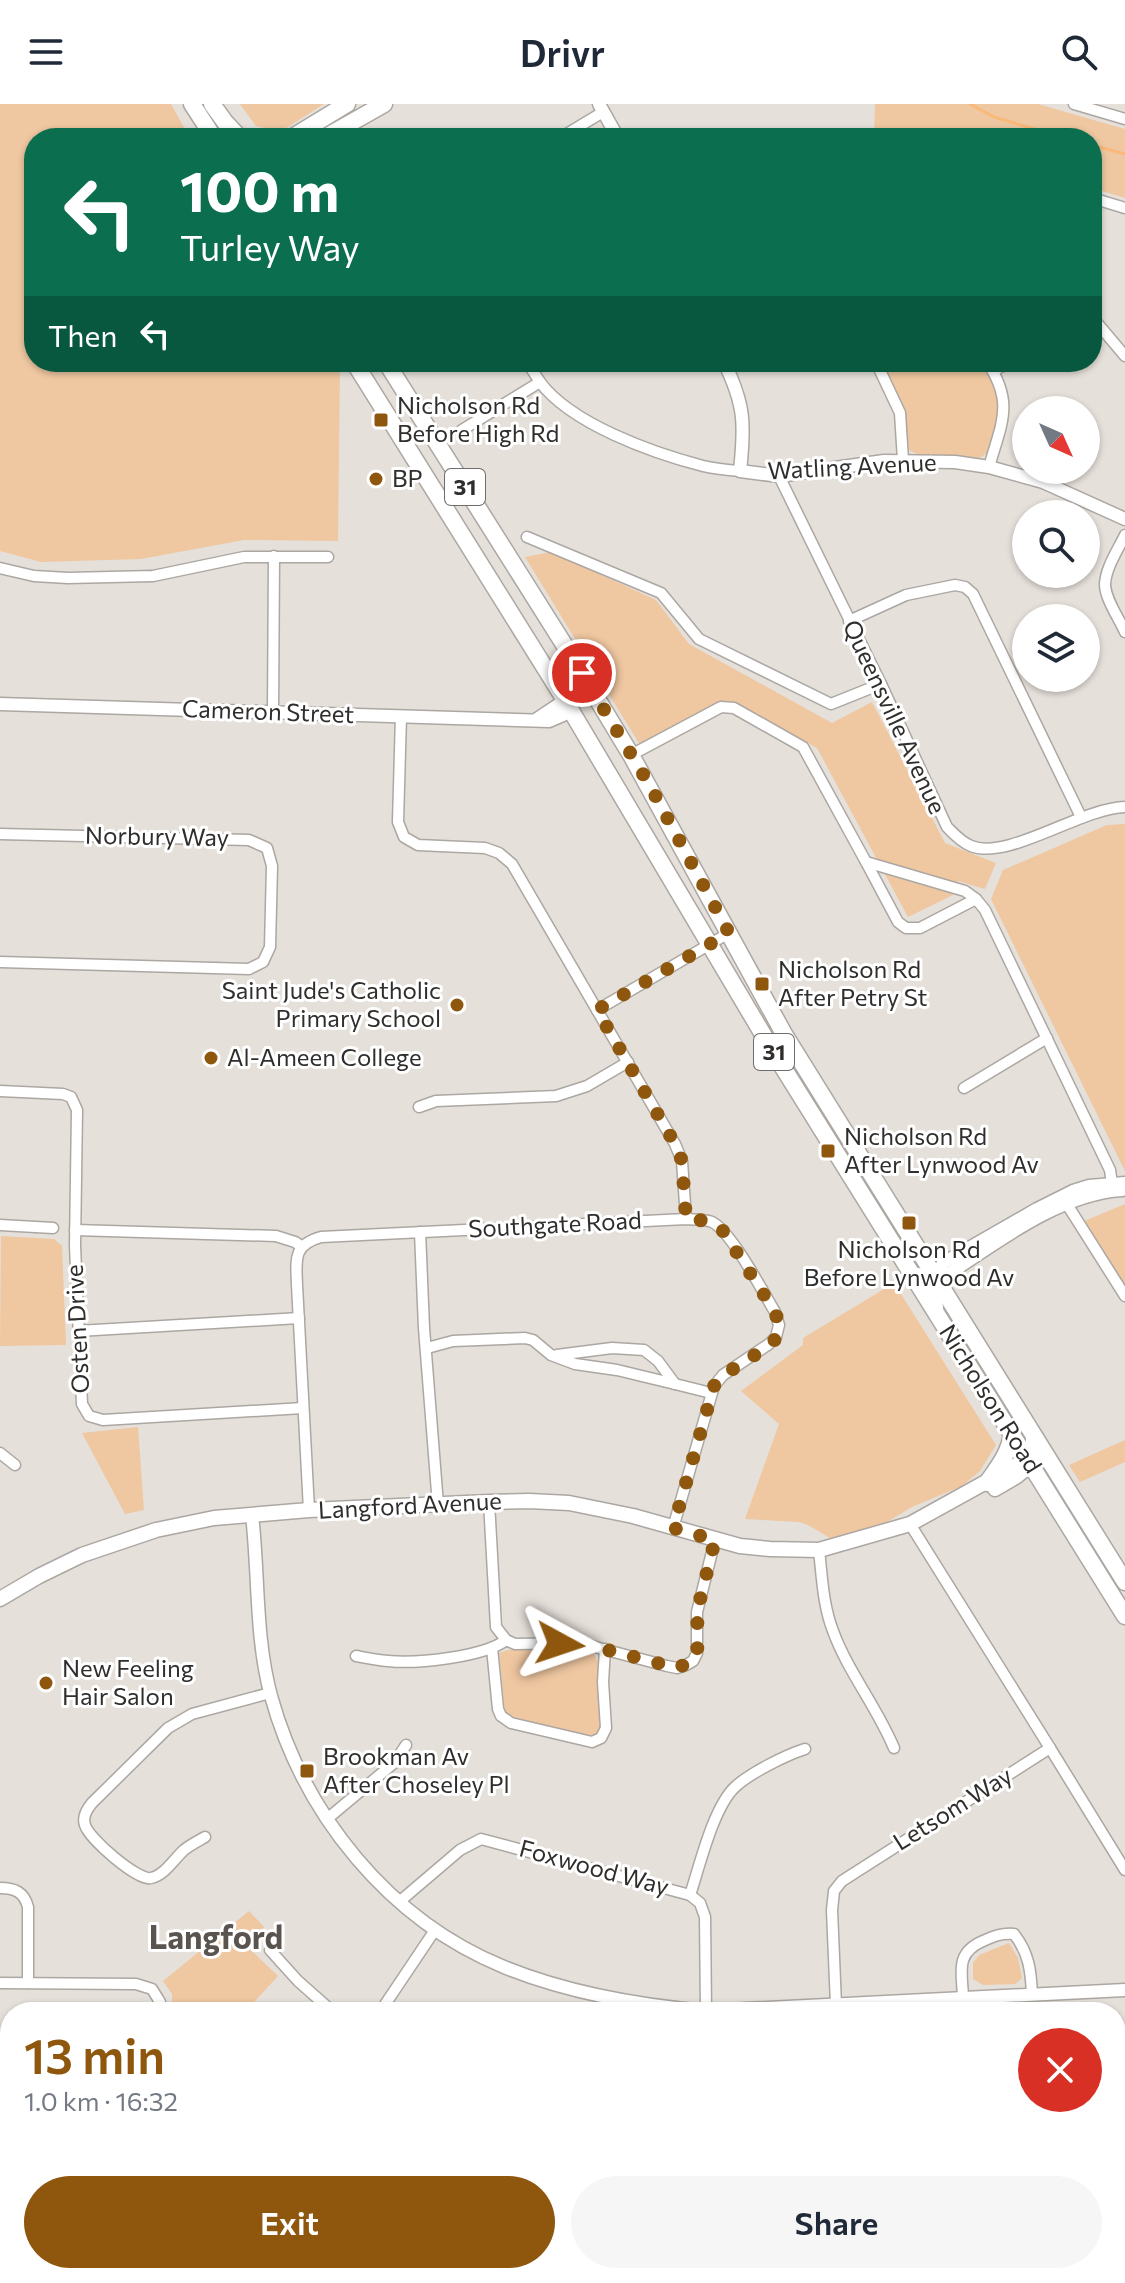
<!DOCTYPE html>
<html lang="en">
<head>
<meta charset="utf-8">
<style>
	:root { --surface:#fff; --page:#f6f6f7; --text:#1f2937; --muted:#747a83; --accent:#8e570d }
	body { margin:0; font-family:Commissioner,sans-serif; background:var(--page); color:var(--text); height:100vh; display:flex; flex-direction:column; font-size:30px; white-space:nowrap }
	* { box-sizing:border-box; margin:0 }
	p { font-size:26px; color:var(--muted) }
	.icon { flex:none; width:44px; height:44px; fill:none; stroke:currentColor; stroke-width:2; stroke-linecap:round; stroke-linejoin:round }
	.map { position:relative; flex:1; overflow:hidden }
	.details { position:absolute; left:0px; top:1898px; width:1126px; height:282px; display:flex; flex-direction:column; background:var(--surface); border-radius:32px 32px 0 0; box-shadow:0 2px 6px #0004 }
	.details>* { flex:none }
	.banner { position:absolute; left:24px; top:24px; width:1078px; height:244px; border-radius:32px; box-shadow:0 2px 6px #0004; background:#0b6e4f; color:#fff; overflow:hidden }
	.needle { width:52px; rotate:135deg }
	.tools { position:absolute; left:1012px; top:292px; display:grid; gap:16px }
	.tools a { display:grid; place-items:center; width:88px; height:88px; border-radius:50%; background:var(--surface); box-shadow:0 2px 6px #0004; font-size:40px }
	.pin { position:absolute; display:grid; place-items:center; width:68px; height:68px; color:#fff; margin:-34px; border:4px solid #fff; border-radius:50%; box-shadow:0 2px 8px #0007 }
	.me { position:absolute; width:88px; margin:-44px; rotate:95deg; stroke-linejoin:round; filter:drop-shadow(0 0 6px #0008) }
	.turn { display:flex; align-items:center; gap:28px; height:168px; padding:0 24px; font-size:36px }
	.turn .icon { width:104px; height:104px; stroke-width:2.5 }
	.turn b { display:block; font-size:56px; line-height:68px }
	.then { display:flex; align-items:center; height:76px; padding:0 24px; background:#0003; gap:16px; font-size:30px }
	.round { display:grid; place-items:center; flex:none; width:84px; height:84px; border-radius:42px; background:var(--page) }
	.summary { display:flex; align-items:center; justify-content:space-between; height:136px; padding:0 24px }
	h1 { font-size:48px; font-weight:600; line-height:60px; color:var(--accent) }
	.cta { display:flex; gap:16px; margin-top:auto; padding:16px 24px }
	.cta a { flex:1; height:92px; border-radius:48px; background:var(--accent); color:#fff; font-size:32px; font-weight:600; line-height:92px; text-align:center }
	.cta a+a { background:var(--page); color:var(--text) }
	header { display:flex; justify-content:space-between; align-items:center; height:104px; padding:0 24px; background:var(--surface); font-size:36px; font-weight:600 }
	.map>svg:first-child { display:block }
</style>
</head>
<body>
<header><svg class="icon" aria-label="menu" viewBox="0 0 24 24"><path d="M4 6h16M4 12h16M4 18h16"/></svg>Drivr<svg class="icon" aria-label="search" viewBox="0 0 24 24"><circle cx="10" cy="10" r="6"/><path d="M15 15l6 6"/></svg></header>
<div class="map">
<svg width="1125" height="2179" viewBox="0 0 1125 2179">
	<rect width="100%" height="100%" fill="#e6e0da"/>
	<g fill="#efc7a1">
		<path d="M0,0H171L190,34H34V258H340L338,437L244,436L141,455L41,458L0,447Z"/>
		<path d="M240,0H324L280,28L256,22Z"/>
		<path d="M875,0H1038L1125,25V94L1092,84V34L874,33Z"/>
		<path d="M881,258H980L989,270L999,294L1000,309L987,349L978,355L919,351L909,346L905,309Z"/>
		<path d="M551,448L656,496L689,540L832,619L872,598L945,739L996,759L985,785L958,777L953,791L908,813L817,644L730,597L640,641L525,453Z"/>
		<path d="M1125,720V1067L991,795L1003,766L1107,721Z"/>
		<path d="M1125,1100V1185L1082,1118Z"/>
		<path d="M1,1132L54,1135L62,1142L66,1241L0,1242Z"/>
		<path d="M894,1179L996,1341L980,1367L962,1382L912,1403L882,1421L830,1434L808,1421L799,1418L745,1415L779,1320L741,1287L803,1241V1234Z"/>
		<path d="M138,1323L144,1406L125,1410L82,1329Z"/>
		<path d="M1125,1336V1358L1080,1378L1069,1361Z"/>
		<path d="M576,1545L593,1548L599,1560L602,1627L595,1635L549,1624L505,1610L499,1549L508,1546Z"/>
		<path d="M249,1807L264,1823L249,1835L253,1848L278,1872L245,1908H172V1890L163,1877Z"/>
		<path d="M1009,1839L1018,1854L1022,1874L1015,1880L983,1881L973,1875V1859L979,1851Z"/>
	</g>
	<g fill="none" stroke-linecap="round" stroke-linejoin="round">
		<g stroke="#f9b979" stroke-width="3">
			<path d="M970,0L994,13L1065,34"/>
			<path d="M1092,41L1125,50"/>
		</g>
		<g stroke="#aca7a2" stroke-width="13">
			<g id="minor">
				<path d="M1074,0L1125,15"/>
				<path d="M560,34L603,8"/>
				<path d="M1092,94L1125,104"/>
				<path d="M1092,213L1125,252"/>
				<path d="M527,258L540,278"/>
				<path d="M876,258L900,309L903,356"/>
				<path d="M987,258C1015,299 1001,320 989,363"/>
				<path d="M994,267L1009,258"/>
				<path d="M462,326L540,278C571,320 653,349 703,362C715,365 728,366 740,367"/>
				<path d="M779,372L881,580L947,723C954,730 961,738 971,742C1008,757 1081,704 1125,703"/>
				<path d="M1125,431C1118,446 1106,463 1105,480C1105,495 1119,514 1125,528"/>
				<path d="M527,433L661,489L699,535L831,600L881,580"/>
				<path d="M0,464L34,472L68,474L153,472L244,453H328"/>
				<path d="M849,517L906,491L955,481L965,483L973,490L1081,713"/>
				<path d="M273,608L274,452"/>
				<path d="M401,612L398,718L404,733L418,741L485,744L499,749L512,760L675,1040L682,1057L686,1115"/>
				<path d="M631,651L721,603L734,604L803,643L866,758L965,787L976,795L985,806L1110,1066L1113,1086"/>
				<path d="M0,730L249,736L267,744L272,762L270,843L263,858L249,865L0,858"/>
				<path d="M866,758L898,818L906,824H920L976,795"/>
				<path d="M597,906L729,829"/>
				<path d="M964,984L1047,934"/>
				<path d="M0,987L63,990L71,993L77,1006L75,1142L82,1300L89,1312L103,1316L303,1304"/>
				<path d="M419,1003L436,997L556,992L587,982L628,958"/>
				<path d="M1063,1094L1125,1192"/>
				<path d="M0,1121L53,1124"/>
				<path d="M75,1126L276,1132L295,1138L301,1142"/>
				<path d="M420,1128L424,1224L438,1401"/>
				<path d="M78,1227L299,1214"/>
				<path d="M427,1244L453,1237L525,1234L533,1236L551,1251L575,1260L617,1266L675,1280"/>
				<path d="M557,1251L612,1244L644,1246L658,1257L675,1280L711,1289"/>
				<path d="M0,1349L15,1361"/>
				<path d="M489,1398L496,1523L506,1536L515,1540L580,1539L667,1562L677,1564L686,1561L693,1557L697,1549V1508L715,1436"/>
				<path d="M309,1406L297,1181C296,1155 293,1141 321,1133L686,1115C694,1116 704,1115 712,1118C731,1127 763,1188 775,1208L779,1221L776,1233L769,1240L723,1271L714,1282L673,1424"/>
				<path d="M910,1420L1050,1644"/>
				<path d="M819,1446C822,1473 823,1501 833,1527C848,1568 877,1603 894,1644"/>
				<path d="M492,1544L498,1605L501,1612L511,1619L592,1638L601,1634L606,1624L603,1578L605,1545"/>
				<path d="M356,1552C367,1554 377,1556 388,1557C416,1560 484,1553 506,1536"/>
				<path d="M327,1715L394,1659L406,1641"/>
				<path d="M205,1733C198,1737 190,1741 184,1746C174,1755 165,1771 151,1774C138,1777 89,1735 85,1721C82,1713 87,1705 92,1699L168,1624L192,1610L270,1589"/>
				<path d="M0,1784C15,1784 24,1788 28,1803V1879"/>
				<path d="M690,1791C700,1761 713,1704 735,1683C750,1669 786,1651 805,1645"/>
				<path d="M399,1798L460,1746L481,1735L690,1791L700,1799L705,1813L706,1907"/>
				<path d="M270,1846L298,1877L333,1908"/>
				<path d="M0,1879L136,1880L152,1885L160,1898L159,1908"/>
				<path d="M963,1893C962,1868 955,1849 983,1837C994,1832 1001,1829 1014,1830C1029,1849 1031,1867 1032,1891"/>
				<path d="M836,1901L832,1806L834,1787L842,1777L1050,1644L1125,1766"/>
				<path d="M380,1908L435,1826"/>
				<path d="M1116,1995H1125"/>
				<path d="M0,2004H10"/>
				<path d="M1116,2095L1125,2096"/>
				<path d="M0,2130H10"/>
				<path d="M259,2170L260,2179"/>
				<path d="M1032,2170L1034,2179"/>
				<path d="M154,2179V2170"/>
				<path d="M369,2179L370,2170"/>
				<path d="M633,2179L634,2170"/>
			</g>
		</g>
		<g stroke="#aca7a2" stroke-width="15">
			<g id="tertiary">
				<path d="M599,0L618,34"/>
				<path d="M724,258C745,301 745,320 740,367L779,372L884,357L955,358L989,363L1043,378L1125,415"/>
				<path d="M0,600L549,617L563,611L568,602"/>
				<path d="M537,615L558,601L568,602"/>
				<path d="M911,1169L935,1173L950,1169C1000,1136 1060,1090 1122,1086"/>
				<path d="M937,1203L932,1181L943,1159L1037,1105L1073,1087L1089,1082L1125,1079"/>
				<path d="M252,1411C259,1471 255,1533 271,1592C304,1711 389,1816 504,1863C568,1889 637,1901 706,1907L1125,1886"/>
				<path d="M762,2179L763,2170"/>
			</g>
		</g>
		<g stroke="#aca7a2" stroke-width="17">
			<g id="secondary">
				<path d="M995,1385C1024,1368 1034,1366 1033,1329"/>
				<path d="M0,1495L39,1472L82,1451L156,1426L214,1414L309,1406L489,1398L529,1397L569,1399L633,1412L740,1442L770,1445L819,1446L910,1420L1022,1358L1036,1360"/>
			</g>
		</g>
		<g stroke="#aca7a2" stroke-width="19">
			<g id="primary">
				<path d="M192,0L214,34"/>
				<path d="M212,0L225,18L240,34"/>
				<path d="M291,34L347,0"/>
				<path d="M324,34L384,0"/>
				<path d="M354,258L560,588L774,949L1125,1512"/>
				<path d="M386,258L570,550L631,651L784,930L1125,1478"/>
				<path d="M568,602L574,588L572,559"/>
				<path d="M987,1379C998,1363 1009,1350 1012,1330"/>
			</g>
		</g>
		<use href="#minor" stroke="#fff" stroke-width="10"/>
		<use href="#tertiary" stroke="#fff" stroke-width="12"/>
		<use href="#secondary" stroke="#fff" stroke-width="14"/>
		<use href="#primary" stroke="#fff" stroke-width="16"/>
	</g>
	<g fill="none" stroke-linecap="round" stroke-linejoin="round">
		<path stroke="#8e570d" stroke-width="14" stroke-dasharray="0 25.2" d="M560,1540L580,1539L677,1564L693,1557L698,1542L697,1508L715,1436L673,1424L714,1282C729,1262 767,1248 776,1234C781,1225 778,1217 775,1208L723,1127C711,1116 701,1116 686,1115L682,1057L675,1040L597,906L729,829L649,680L582,569"/>
	</g>
	<g fill="#8e570d" stroke="#fff" stroke-width="3">
		<rect x="373" y="308" width="16" height="16" rx="4"/>
		<circle cx="376" cy="375" r="8"/>
		<rect x="754" y="872" width="16" height="16" rx="4"/>
		<circle cx="457" cy="901" r="8"/>
		<circle cx="211" cy="954" r="8"/>
		<rect x="820" y="1039" width="16" height="16" rx="4"/>
		<rect x="901" y="1111" width="16" height="16" rx="4"/>
		<circle cx="46" cy="1579" r="8"/>
		<rect x="299" y="1659" width="16" height="16" rx="4"/>
	</g>
	<g text-anchor="middle" stroke-width="6" stroke-linejoin="round" paint-order="stroke">
		<g fill="#fff" stroke="#6e6d6b" stroke-width="2">
			<rect x="445" y="365" width="40" height="36" rx="6"/>
			<rect x="754" y="930" width="40" height="36" rx="6"/>
		</g>
		<g font-size="22" font-weight="bold" fill="#302e2c">
			<text x="465" y="391">31</text>
			<text x="774" y="956">31</text>
		</g>
		<g font-size="24" fill="#302e2c" stroke="#fff" text-anchor="start">
			<text x="397" y="310">Nicholson Rd<tspan x="397" dy="28">Before High Rd</tspan></text>
			<text x="392" y="383">BP</text>
			<text x="778" y="874">Nicholson Rd<tspan x="778" dy="28">After Petry St</tspan></text>
			<text x="441" y="895" text-anchor="end">Saint Jude's Catholic<tspan x="441" dy="28">Primary School</tspan></text>
			<text x="227" y="962">Al-Ameen College</text>
			<text x="844" y="1041">Nicholson Rd<tspan x="844" dy="28">After Lynwood Av</tspan></text>
			<text x="909" y="1154" text-anchor="middle">Nicholson Rd<tspan x="909" dy="28">Before Lynwood Av</tspan></text>
			<text x="62" y="1573">New Feeling<tspan x="62" dy="28">Hair Salon</tspan></text>
			<text x="323" y="1661">Brookman Av<tspan x="323" dy="28">After Choseley Pl</tspan></text>
		</g>
		<g font-size="24" fill="#302e2c" stroke="#fff">
			<text transform="translate(852 363) rotate(-3)" y="8">Watling Avenue</text>
			<text transform="translate(268 608) rotate(2)" y="8">Cameron Street</text>
			<text transform="translate(894 613) rotate(65)" y="8">Queensville Avenue</text>
			<text transform="translate(157 733) rotate(1)" y="8">Norbury Way</text>
			<text transform="translate(555 1121) rotate(-3)" y="8">Southgate Road</text>
			<text transform="translate(78 1225) rotate(-93)" y="8">Osten Drive</text>
			<text transform="translate(990 1295) rotate(58)" y="8">Nicholson Road</text>
			<text transform="translate(410 1402) rotate(-3)" y="8">Langford Avenue</text>
			<text transform="translate(953 1705) rotate(-32)" y="8">Letsom Way</text>
			<text transform="translate(594 1764) rotate(15)" y="8">Foxwood Way</text>
		</g>
		<g font-size="32" font-weight="bold" fill="#59544f" stroke="#fff">
			<text x="216" y="1845">Langford</text>
		</g>
	</g>
</svg>
<div class="tools">
<a><svg class="needle" viewBox="-14 -14 28 28"><path d="M0-13l5 13h-10z" fill="#e53935"/><path d="M0 13l5-13h-10z" fill="#747a83"/></svg></a>
<a><svg class="icon" aria-label="search" viewBox="0 0 24 24"><circle cx="10" cy="10" r="6"/><path d="M15 15l6 6"/></svg></a>
<a><svg class="icon" aria-label="layers" viewBox="0 0 24 24"><path d="M12 4l9 5-9 5-9-5zM3 14l9 5 9-5"/></svg></a>
</div>
<div class="pin" style="left:582px;top:569px;background:#d93025"><svg class="icon" aria-label="arrive" viewBox="0 0 24 24"><path d="M6 21V4h12l-3 4 3 4H6"/></svg></div>
<svg class="me" style="left:560px;top:1540px" viewBox="-20 -20 40 40"><path d="M0-17L14 15 0 8-14 15z" fill="#8e570d" stroke="#fff" stroke-width="4"/></svg>
<div class="banner">
<div class="turn"><svg class="icon" aria-label="left" viewBox="0 0 24 24"><path d="M17 20v-9H6M10 6l-5 5 5 5"/></svg><div><b>100 m</b>Turley Way</div></div>
<div class="then">Then<svg class="icon" aria-label="left" viewBox="0 0 24 24"><path d="M17 20v-9H6M10 6l-5 5 5 5"/></svg></div>
</div>
<section class="details">
<div class="summary"><div><h1>13 min</h1><p>1.0 km · 16:32</p></div><a class="round" style="background:#d93025;color:#fff"><svg class="icon" aria-label="close" viewBox="0 0 24 24"><path d="M6 6l12 12M18 6L6 18"/></svg></a></div>
<div class="cta"><a>Exit</a><a>Share</a></div>
</section>
</div>
</body>
</html>
